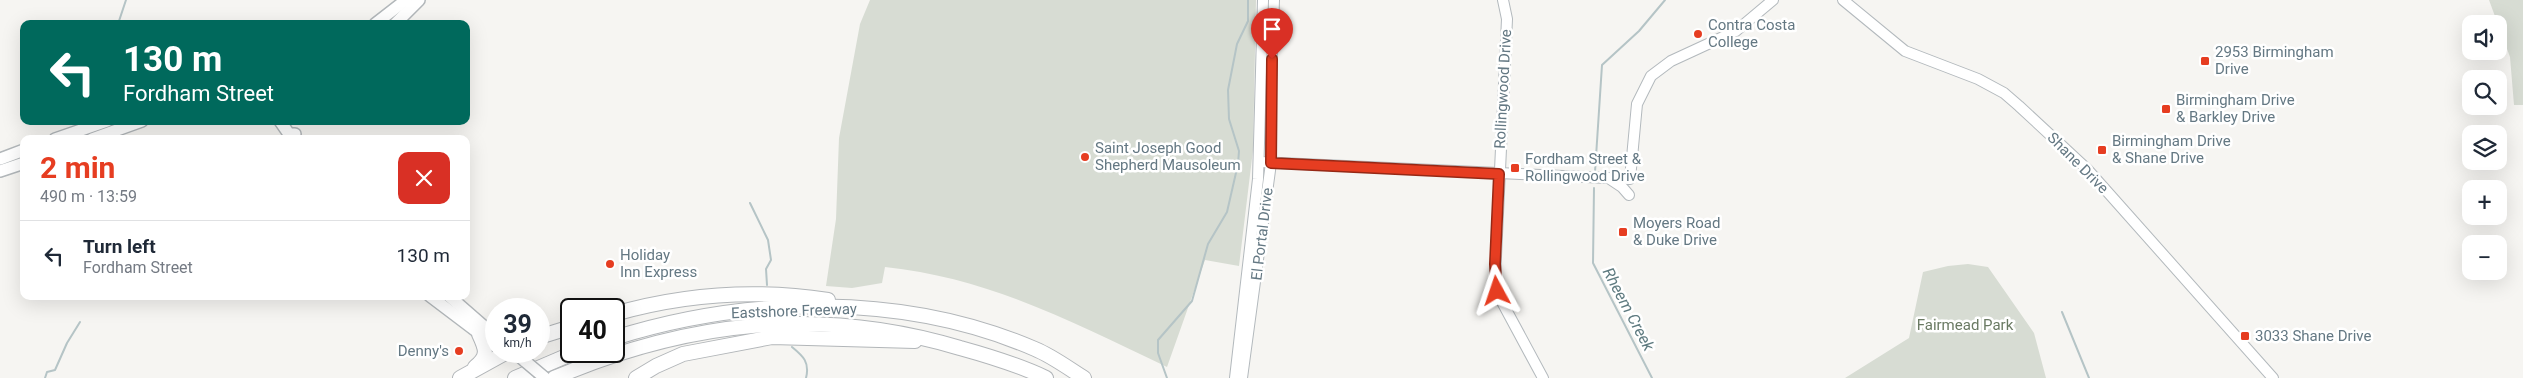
<!DOCTYPE html>
<html lang="en">
<head>
<meta charset="utf-8">
<style>
	:root { --surface:#fff; --page:#f6f6f7; --text:#1f2937; --muted:#747a83; --line:#e0e1e3; --accent:#e63d21 }
	body { margin:0; font-family:Roboto,sans-serif; background:var(--page); color:var(--text); height:100vh; display:flex; flex-direction:column; font-size:19px; white-space:nowrap }
	* { box-sizing:border-box; margin:0 }
	p { font-size:16px; color:var(--muted) }
	.icon { flex:none; width:28px; height:28px; fill:none; stroke:currentColor; stroke-width:2; stroke-linecap:round; stroke-linejoin:round }
	.map { position:relative; flex:1; overflow:hidden }
	.details { position:absolute; left:20px; top:135px; width:450px; height:165px; display:flex; flex-direction:column; background:var(--surface); border-radius:10px; box-shadow:0 5px 20px #0002 }
	.details>* { flex:none }
	.banner { position:absolute; left:20px; top:20px; width:450px; height:105px; border-radius:10px; box-shadow:0 5px 20px #0002; background:#00695c; color:#fff; overflow:hidden }
	.fabs { position:absolute; left:2462px; top:15px; display:grid; gap:10px }
	.fabs a { display:grid; place-items:center; width:45px; height:45px; border-radius:10px; background:var(--surface); box-shadow:0 5px 20px #0002; font-size:25px }
	.speed { position:absolute; left:485px; top:298px; display:flex; gap:10px; font-size:25px; font-weight:700; text-align:center }
	.speed>* { display:grid; place-content:center; width:65px; height:65px; border-radius:50%; background:var(--surface); box-shadow:0 5px 20px #0002; line-height:1 }
	.speed small { font-size:12px; font-weight:400 }
	.speed .limit { border:2px solid #111; border-radius:8px; background:#fff; color:#111 }
	.pin { position:absolute; display:grid; place-items:center; width:42px; height:42px; color:#fff; margin:-51px -21px; border-radius:50% 50% 50% 0; rotate:-45deg; box-shadow:0 0 5px #0007 }
	.pin .icon { rotate:45deg }
	.me { position:absolute; width:55px; margin:-28px; rotate:355deg; stroke-linejoin:round; filter:drop-shadow(0 0 4px #0008) }
	.turn { display:flex; align-items:center; gap:18px; height:105px; padding:0 20px; font-size:22px }
	.turn .icon { width:65px; height:65px; stroke-width:2.5 }
	.turn b { display:block; font-size:35px; line-height:42px }
	.round { display:grid; place-items:center; flex:none; width:52px; height:52px; border-radius:10px; background:var(--page) }
	.overview { display:flex; align-items:center; justify-content:space-between; height:85px; padding:0 20px }
	h1 { font-size:30px; font-weight:700; line-height:38px; color:var(--accent) }
	ul { padding:0; list-style:none }
	li { display:flex; align-items:center; gap:15px; height:70px; padding:0 20px; border-top:1px solid var(--line) }
	li div { flex:1 }
	li b { display:block; font-size:19px }
	li em { font-style:normal }
	.map>svg:first-child { display:block }
</style>
</head>
<body>
<div class="map">
<svg width="2523" height="378" viewBox="0 0 2523 378">
	<rect width="100%" height="100%" fill="#f6f5f2"/>
	<g fill="#d7dcd3">
		<path d="M870,0H1256L1253,150L1239,266L1205,260L1167,367C1074,323 990,278 885,267L882,283L852,288L826,286L836,219L839,138L860,24Z"/>
		<path d="M2489,0H2523V105H2514L2510,57Z"/>
		<path d="M1968,264L1988,267L2034,333L2046,378H1845L1909,338L1923,272L1948,266Z"/>
	</g>
	<g fill="none" stroke-linecap="round" stroke-linejoin="round">
		<g stroke="#b5c4c6" stroke-width="2">
			<path d="M118,24L126,0"/>
			<path d="M1595,172L1602,65L1639,31L1665,0"/>
			<path d="M1594,188L1593,263L1652,378"/>
			<path d="M750,203L768,240L771,260L766,269L767,285"/>
			<path d="M2062,312L2089,378"/>
			<path d="M792,347C803,356 810,362 806,378"/>
			<path d="M45,378L47,372L55,370L67,343L80,322"/>
			<path d="M1167,378L1158,353V340L1192,301L1208,244L1227,212L1238,164L1239,151L1229,119L1228,90L1237,44L1248,21V0"/>
		</g>
		<g stroke="#b3b9bd" stroke-width="12">
			<g id="secondary">
				<path d="M1503,0L1507,19L1495,278L1502,302L1543,378"/>
				<path d="M1843,0L1905,51L1978,79L2004,93L2019,106L2088,170L2273,378"/>
				<path d="M1259,162L1630,179L1637,104L1651,76L1671,61L1736,31L1773,0"/>
				<path d="M1610,179L1622,187L1629,195"/>
				<path d="M1235,378L1258,179L1263,0"/>
				<path d="M1242,378L1271,163V79L1274,0"/>
			</g>
		</g>
		<g stroke="#b2b7ba" stroke-width="14">
			<g id="primary">
				<path d="M375,24L406,0"/>
				<path d="M395,24L419,0"/>
				<path d="M280,121L289,134H295"/>
				<path d="M55,139L107,121"/>
				<path d="M92,139L142,121"/>
				<path d="M0,159L24,150"/>
				<path d="M0,171L24,163"/>
				<path d="M430,296L496,346"/>
				<path d="M449,296L496,337"/>
				<path d="M513,351L526,362"/>
			</g>
		</g>
		<g stroke="#b2b6b9" stroke-width="16">
			<g id="highway">
				<path d="M614,314C684,294 756,289 828,300"/>
				<path d="M539,337L571,327"/>
				<path d="M614,338C748,296 903,292 1035,349C1052,356 1068,368 1084,378"/>
				<path d="M475,367C489,356 486,349 479,334"/>
				<path d="M460,378L509,351"/>
				<path d="M515,378L578,351"/>
				<path d="M554,378C688,321 820,306 960,348C989,356 1019,365 1046,378"/>
				<path d="M636,378L656,366L683,354L772,337L915,341"/>
			</g>
		</g>
		<use href="#secondary" stroke="#fff" stroke-width="10"/>
		<use href="#primary" stroke="#fff" stroke-width="11"/>
		<use href="#highway" stroke="#fff" stroke-width="14"/>
		<g stroke="#b2b7ba" stroke-width="14" stroke-linecap="butt">
			<path id="primary-bridge" d="M526,362L545,378"/>
		</g>
		<use href="#primary-bridge" stroke="#fff" stroke-width="11"/>
	</g>
	<g fill="none" stroke-linecap="round" stroke-linejoin="round">
		<g stroke="#962815" stroke-width="12">
			<path id="route" d="M1272,59L1271,163L1499,174L1495,264L1497,291"/>
		</g>
		<use href="#route" stroke="#e63d21" stroke-width="9"/>
	</g>
	<g fill="#e63d21" stroke="#fff" stroke-width="2">
		<circle cx="1698" cy="34" r="5"/>
		<rect x="2200" y="56" width="10" height="10" rx="2.5"/>
		<rect x="2161" y="104" width="10" height="10" rx="2.5"/>
		<rect x="2097" y="145" width="10" height="10" rx="2.5"/>
		<circle cx="1085" cy="157" r="5"/>
		<rect x="1510" y="163" width="10" height="10" rx="2.5"/>
		<rect x="1618" y="227" width="10" height="10" rx="2.5"/>
		<circle cx="610" cy="264" r="5"/>
		<rect x="2240" y="331" width="10" height="10" rx="2.5"/>
		<circle cx="459" cy="351" r="5"/>
	</g>
	<g text-anchor="middle" stroke-width="5" stroke-linejoin="round" paint-order="stroke">
		<g font-size="15" fill="#647883" stroke="#fff" text-anchor="start">
			<text x="1708" y="30">Contra Costa<tspan x="1708" dy="17">College</tspan></text>
			<text x="2215" y="57">2953 Birmingham<tspan x="2215" dy="17">Drive</tspan></text>
			<text x="2176" y="105">Birmingham Drive<tspan x="2176" dy="17">&amp; Barkley Drive</tspan></text>
			<text x="2112" y="146">Birmingham Drive<tspan x="2112" dy="17">&amp; Shane Drive</tspan></text>
			<text x="1095" y="153">Saint Joseph Good<tspan x="1095" dy="17">Shepherd Mausoleum</tspan></text>
			<text x="1525" y="164">Fordham Street &amp;<tspan x="1525" dy="17">Rollingwood Drive</tspan></text>
			<text x="1633" y="228">Moyers Road<tspan x="1633" dy="17">&amp; Duke Drive</tspan></text>
			<text x="620" y="260">Holiday<tspan x="620" dy="17">Inn Express</tspan></text>
			<text x="2255" y="341">3033 Shane Drive</text>
			<text x="449" y="356" text-anchor="end">Denny's</text>
		</g>
		<g font-size="15" fill="#647883" stroke="#fff">
			<text transform="translate(1503 89) rotate(-87)" y="5">Rollingwood Drive</text>
			<text transform="translate(2078 163) rotate(45)" y="5">Shane Drive</text>
			<text transform="translate(1262 234) rotate(-83)" y="5">El Portal Drive</text>
			<text transform="translate(794 311) rotate(-2)" y="5">Eastshore Freeway</text>
		</g>
		<g font-size="15" fill="#6a7a63" stroke="#fff">
			<text x="1965" y="330">Fairmead Park</text>
		</g>
		<g font-size="16" font-style="italic" fill="#5f7b80" stroke="#fff">
			<text transform="translate(1629 309) rotate(62)" y="6">Rheem Creek</text>
		</g>
	</g>
</svg>
<div class="fabs">
<a><svg class="icon" aria-label="sound" viewBox="0 0 24 24"><path d="M4 9h4l5-4v14l-5-4H4zM17 9q2 3 0 6"/></svg></a>
<a><svg class="icon" aria-label="search" viewBox="0 0 24 24"><circle cx="10" cy="10" r="6"/><path d="M15 15l6 6"/></svg></a>
<a><svg class="icon" aria-label="layers" viewBox="0 0 24 24"><path d="M12 4l9 5-9 5-9-5zM3 14l9 5 9-5"/></svg></a>
<a>+</a>
<a>−</a>
</div>
<div class="speed"><div>39<small>km/h</small></div><div class="limit">40</div></div>
<div class="pin" style="left:1272px;top:59px;background:#d93025"><svg class="icon" aria-label="arrive" viewBox="0 0 24 24"><path d="M6 21V4h12l-3 4 3 4H6"/></svg></div>
<svg class="me" style="left:1497px;top:291px" viewBox="-20 -20 40 40"><path d="M0-17L14 15 0 8-14 15z" fill="#e63d21" stroke="#fff" stroke-width="4"/></svg>
<div class="banner">
<div class="turn"><svg class="icon" aria-label="left" viewBox="0 0 24 24"><path d="M17 20v-9H6M10 6l-5 5 5 5"/></svg><div><b>130 m</b>Fordham Street</div></div>
</div>
<section class="details">
<div class="overview"><div><h1>2 min</h1><p>490 m · 13:59</p></div><a class="round" style="background:#d93025;color:#fff"><svg class="icon" aria-label="close" viewBox="0 0 24 24"><path d="M6 6l12 12M18 6L6 18"/></svg></a></div>
<ul>
<li><svg class="icon" aria-label="left" viewBox="0 0 24 24"><path d="M17 20v-9H6M10 6l-5 5 5 5"/></svg><div><b>Turn left</b><p>Fordham Street</p></div><em>130 m</em></li>
</ul>
</section>
</div>
</body>
</html>
